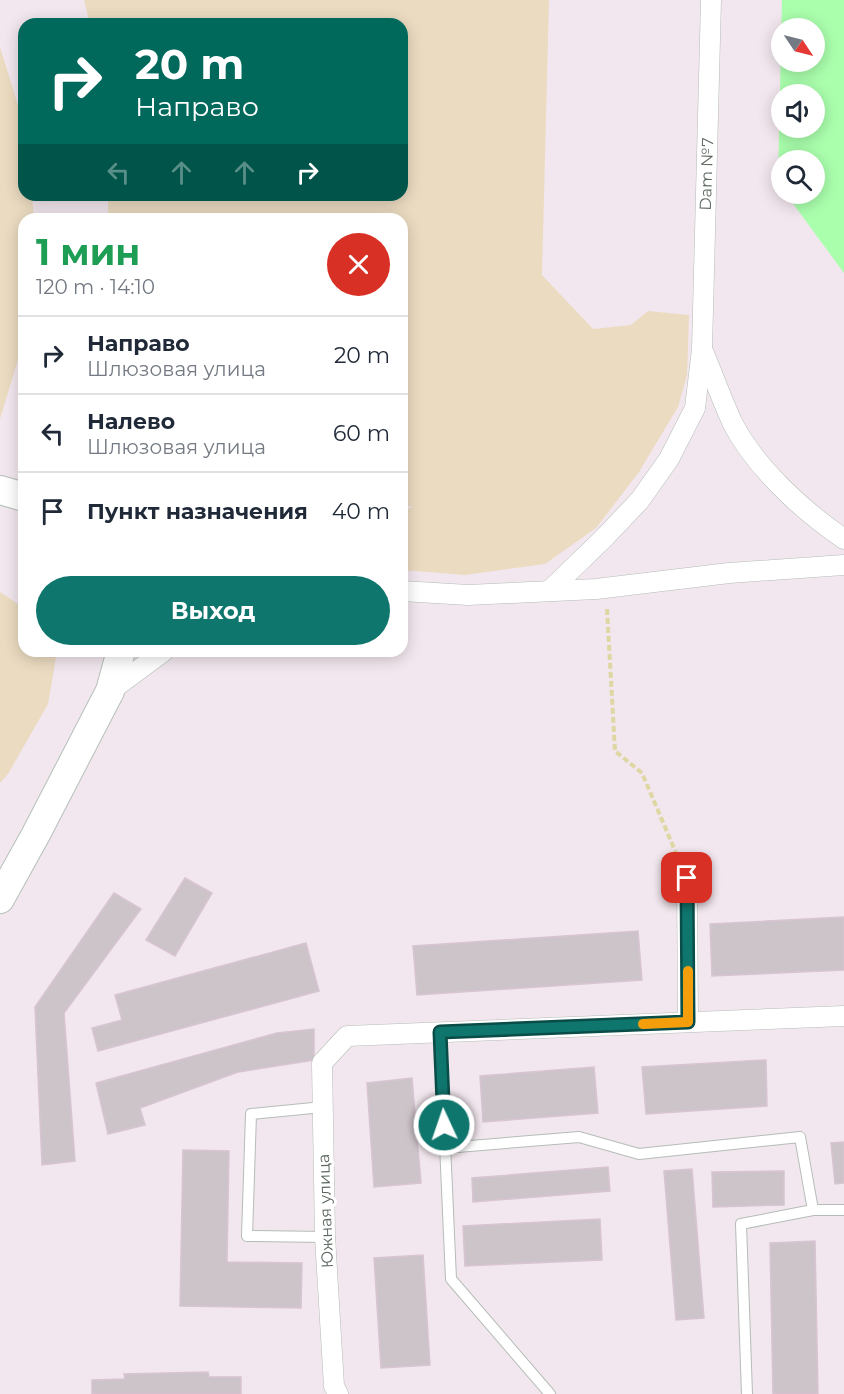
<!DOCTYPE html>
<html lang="ru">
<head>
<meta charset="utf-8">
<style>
	:root { --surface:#fff; --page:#f6f6f7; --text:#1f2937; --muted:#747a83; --line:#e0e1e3; --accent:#0f766e }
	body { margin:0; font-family:Montserrat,sans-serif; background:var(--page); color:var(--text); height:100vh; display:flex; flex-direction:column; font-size:22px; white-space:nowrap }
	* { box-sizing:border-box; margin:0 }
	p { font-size:20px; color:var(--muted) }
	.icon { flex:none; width:33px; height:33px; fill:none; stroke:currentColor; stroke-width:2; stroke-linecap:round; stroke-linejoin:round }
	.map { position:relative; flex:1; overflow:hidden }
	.sheet { position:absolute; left:18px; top:213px; width:390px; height:444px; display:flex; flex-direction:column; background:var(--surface); border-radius:18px; box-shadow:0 3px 15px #0003 }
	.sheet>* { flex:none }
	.top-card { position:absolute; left:18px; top:18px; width:390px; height:183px; border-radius:18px; box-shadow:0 3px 15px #0003; background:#00695c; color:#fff; overflow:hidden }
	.needle { width:39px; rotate:125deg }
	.controls { position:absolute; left:771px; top:18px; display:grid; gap:12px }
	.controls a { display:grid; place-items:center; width:54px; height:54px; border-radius:50%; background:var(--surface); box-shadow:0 3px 15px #0003; font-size:30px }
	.pin { position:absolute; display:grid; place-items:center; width:51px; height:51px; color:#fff; margin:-26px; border-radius:12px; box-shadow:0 3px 9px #0006 }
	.me { position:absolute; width:66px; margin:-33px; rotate:357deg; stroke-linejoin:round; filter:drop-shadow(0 0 4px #0008) }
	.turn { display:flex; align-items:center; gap:21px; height:126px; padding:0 18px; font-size:27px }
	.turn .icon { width:78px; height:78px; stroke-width:2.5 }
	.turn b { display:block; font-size:42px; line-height:51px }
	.lanes { display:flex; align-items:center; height:57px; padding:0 18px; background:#0003; justify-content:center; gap:30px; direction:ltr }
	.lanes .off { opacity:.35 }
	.round { display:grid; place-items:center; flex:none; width:63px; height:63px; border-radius:32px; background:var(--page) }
	.headline { display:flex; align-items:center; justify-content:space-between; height:102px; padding:0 18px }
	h1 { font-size:36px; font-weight:700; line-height:45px; color:#1e9e55 }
	.button { display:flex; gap:12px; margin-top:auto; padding:12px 18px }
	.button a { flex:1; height:69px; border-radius:36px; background:var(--accent); color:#fff; font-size:24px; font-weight:700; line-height:69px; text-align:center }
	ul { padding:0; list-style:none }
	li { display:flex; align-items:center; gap:18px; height:78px; padding:0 18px; border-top:2px solid var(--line) }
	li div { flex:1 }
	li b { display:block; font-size:22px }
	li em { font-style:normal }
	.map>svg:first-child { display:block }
</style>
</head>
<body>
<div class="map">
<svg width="844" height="1394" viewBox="0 0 844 1394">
	<rect width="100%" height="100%" fill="#f2e7ee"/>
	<g fill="#ebdbc1">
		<path d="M84,0H549L542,275L593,329L631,325L648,311L689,315L687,375L678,407L639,472L596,528L545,564L465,575L402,570V510L413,507L402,505V219H108V195H402V24H90Z"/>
		<path d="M0,47L24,125V195H32L34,219H24V340L0,419Z"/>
		<path d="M0,592L24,608V651H57L48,704L8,774L0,783Z"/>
	</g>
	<path fill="#aaffad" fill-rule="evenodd" d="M782,0H844V273L786,194H814V160H782L781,187L778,182ZM782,28H814V62H782ZM782,94H814V128H782Z"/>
	<g fill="#cdc4ca" stroke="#d8c4d2" stroke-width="1.5">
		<path d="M185,878L212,893L175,956L146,940Z"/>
		<path d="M114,893L141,909L64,1013L75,1161L42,1165L35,1007Z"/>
		<path d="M844,917V970L712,976L710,924Z"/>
		<path d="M638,931L642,980L417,995L413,946Z"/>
		<path d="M306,943L319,991L98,1051L92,1028L122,1020L115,995Z"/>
		<path d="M314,1029V1060L238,1072L140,1108L145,1125L108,1134L96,1083L277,1033Z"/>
		<path d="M766,1060L767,1106L646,1114L642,1067Z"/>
		<path d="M594,1067L598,1113L483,1122L480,1076Z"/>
		<path d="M412,1078L421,1183L374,1187L367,1083Z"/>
		<path d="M844,1142V1183L835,1184L831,1143Z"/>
		<path d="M183,1150L229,1151L227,1262L302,1263L301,1308L180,1306Z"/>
		<path d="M608,1167L610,1191L473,1202L472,1178Z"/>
		<path d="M692,1169L704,1318L676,1320L664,1171Z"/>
		<path d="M784,1171V1205L713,1207L712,1172Z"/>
		<path d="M600,1219L602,1260L465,1266L463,1226Z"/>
		<path d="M815,1241L818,1394H773L770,1243Z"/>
		<path d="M423,1255L430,1365L381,1368L374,1258Z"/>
		<path d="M208,1372L209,1377H241V1394H92V1380L125,1379L124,1374Z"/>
	</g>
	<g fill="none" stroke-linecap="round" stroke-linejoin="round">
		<g stroke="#b4bdb6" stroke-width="12">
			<g id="lane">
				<path d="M440,1032L451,1279L550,1394"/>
				<path d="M323,1107L251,1114L247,1236L325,1237"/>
				<path d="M445,1148L579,1137L639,1154L800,1137L813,1210H844"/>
				<path d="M747,1394L741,1224L813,1210"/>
			</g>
		</g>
		<g stroke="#b4bdb6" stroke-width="21">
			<g id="street">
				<path d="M703,351C713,375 722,400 733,424C756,468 803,511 844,539"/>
				<path d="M402,591L468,595L596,589L729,573L844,565"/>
				<path d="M549,591L602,540L640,500L669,459L695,408L702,349L711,0"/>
				<path d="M110,691L164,651"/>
				<path d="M687,878L688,1022"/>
				<path d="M338,1394L334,1386L325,1237L322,1063L347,1036L844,1016"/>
			</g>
		</g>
		<g stroke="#b5c0b7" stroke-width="30">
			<g id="secondary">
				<path d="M0,490L24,497"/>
				<path d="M0,899L36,834L110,691L121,651"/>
			</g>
		</g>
		<path stroke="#dfd7a3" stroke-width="4" stroke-dasharray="6 3" stroke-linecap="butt" d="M607,609L615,751L642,773L679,860"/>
		<use href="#lane" stroke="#fff" stroke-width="10"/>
		<use href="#street" stroke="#fff" stroke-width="20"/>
		<use href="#secondary" stroke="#fff" stroke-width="28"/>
	</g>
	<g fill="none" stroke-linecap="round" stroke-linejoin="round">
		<g stroke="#0a4d48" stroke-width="15">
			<path id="route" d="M444,1125L440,1032L688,1022L687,878"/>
		</g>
		<use href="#route" stroke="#0f766e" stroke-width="10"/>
		<path stroke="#f59e0b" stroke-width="10" d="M643,1024L688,1022V971"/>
	</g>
	<g text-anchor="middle" stroke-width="6" stroke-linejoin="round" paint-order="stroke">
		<g font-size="16" fill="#5e6960" stroke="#fff">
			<text transform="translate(706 174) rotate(-88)" y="6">Dam №7</text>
			<text transform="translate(325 1211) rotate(-92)" y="6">Южная улица</text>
		</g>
	</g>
</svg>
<div class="controls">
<a><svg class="needle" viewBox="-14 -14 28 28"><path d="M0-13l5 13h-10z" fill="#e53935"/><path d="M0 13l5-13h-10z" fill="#747a83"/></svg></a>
<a><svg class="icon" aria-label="sound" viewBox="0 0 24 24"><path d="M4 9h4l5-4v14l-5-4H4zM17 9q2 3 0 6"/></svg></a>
<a><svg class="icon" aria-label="search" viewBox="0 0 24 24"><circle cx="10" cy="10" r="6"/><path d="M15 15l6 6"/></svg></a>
</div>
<div class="pin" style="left:687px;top:878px;background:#d93025"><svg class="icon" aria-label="arrive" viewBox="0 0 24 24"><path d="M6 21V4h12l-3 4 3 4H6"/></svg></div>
<svg class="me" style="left:444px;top:1125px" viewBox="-20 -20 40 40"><circle r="17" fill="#0f766e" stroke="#fff" stroke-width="3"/><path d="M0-11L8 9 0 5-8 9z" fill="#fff"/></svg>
<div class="top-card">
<div class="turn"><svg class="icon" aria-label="right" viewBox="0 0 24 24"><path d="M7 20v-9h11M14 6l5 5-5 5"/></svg><div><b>20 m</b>Направо</div></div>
<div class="lanes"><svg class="icon off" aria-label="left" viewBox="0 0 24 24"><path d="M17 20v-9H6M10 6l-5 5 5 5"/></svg><svg class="icon off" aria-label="ahead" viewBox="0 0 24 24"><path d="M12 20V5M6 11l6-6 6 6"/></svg><svg class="icon off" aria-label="ahead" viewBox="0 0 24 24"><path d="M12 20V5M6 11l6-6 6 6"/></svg><svg class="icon" aria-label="right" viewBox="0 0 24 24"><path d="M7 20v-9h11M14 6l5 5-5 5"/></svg></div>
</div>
<section class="sheet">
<div class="headline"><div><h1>1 мин</h1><p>120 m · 14:10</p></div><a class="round" style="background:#d93025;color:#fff"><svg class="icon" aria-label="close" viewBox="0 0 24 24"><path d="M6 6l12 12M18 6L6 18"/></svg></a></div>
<ul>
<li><svg class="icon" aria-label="right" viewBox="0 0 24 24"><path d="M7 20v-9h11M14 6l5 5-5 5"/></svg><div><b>Направо</b><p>Шлюзовая улица</p></div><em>20 m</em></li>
<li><svg class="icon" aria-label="left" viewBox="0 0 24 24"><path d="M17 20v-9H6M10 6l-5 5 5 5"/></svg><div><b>Налево</b><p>Шлюзовая улица</p></div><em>60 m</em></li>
<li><svg class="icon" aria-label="arrive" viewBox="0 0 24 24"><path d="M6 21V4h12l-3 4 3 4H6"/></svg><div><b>Пункт назначения</b></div><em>40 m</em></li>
</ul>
<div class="button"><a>Выход</a></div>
</section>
</div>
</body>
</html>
